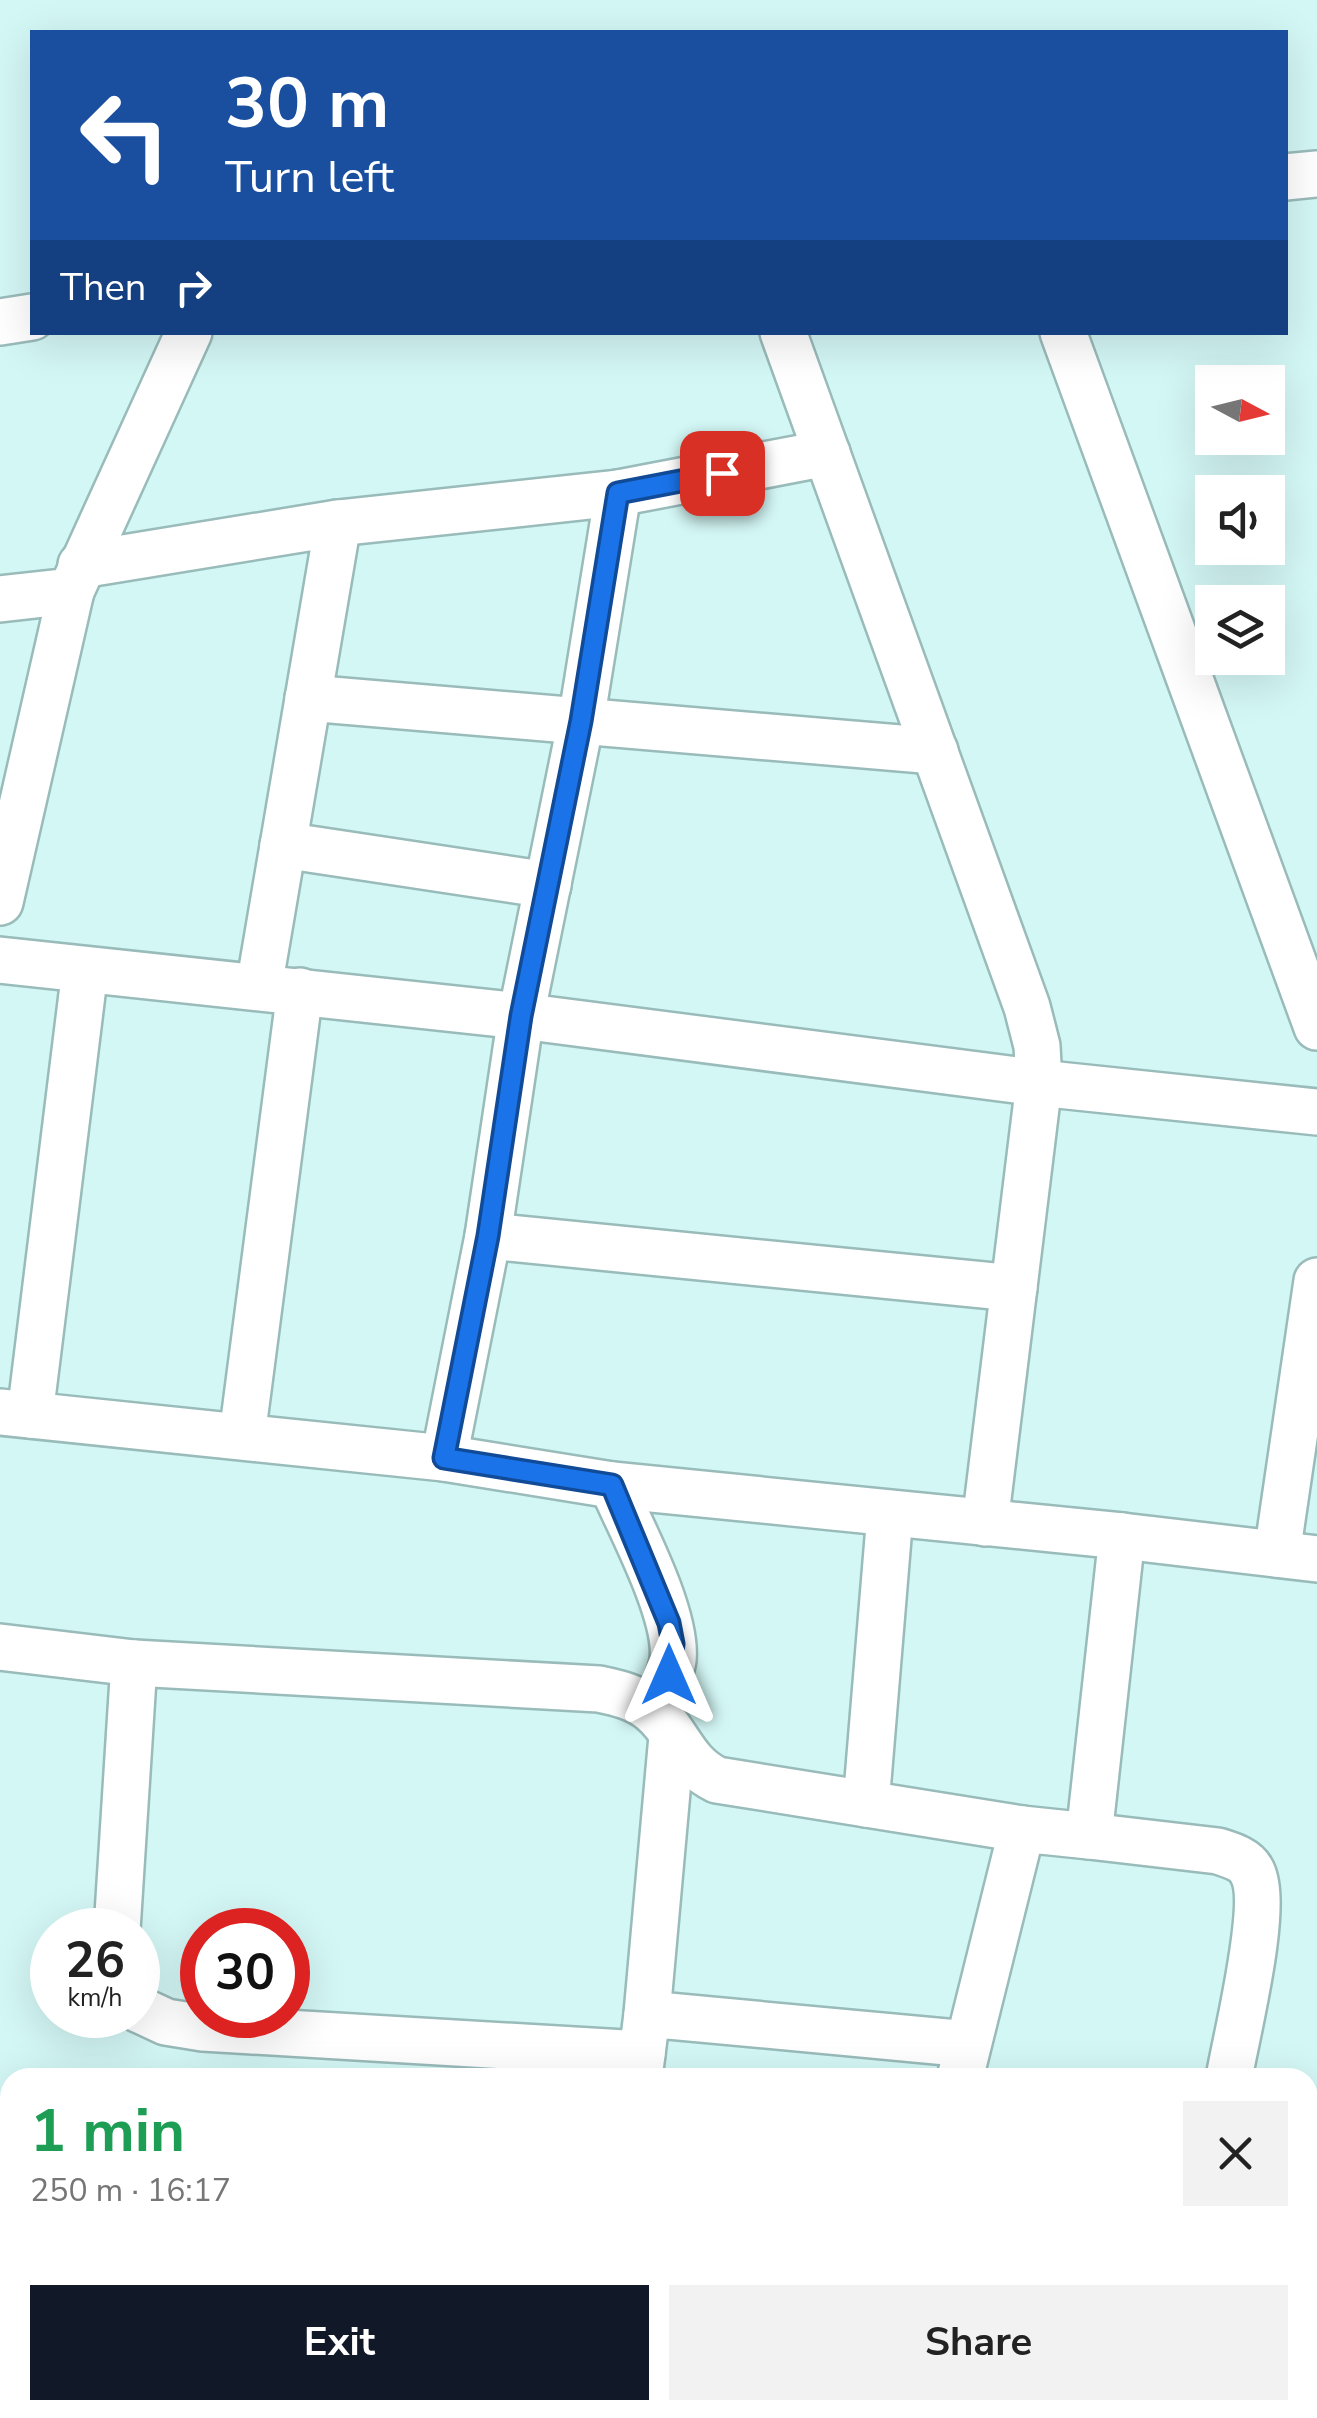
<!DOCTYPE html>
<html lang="en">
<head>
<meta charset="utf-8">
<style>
	:root { --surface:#fff; --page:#f2f2f2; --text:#222; --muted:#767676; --accent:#111827 }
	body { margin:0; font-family:"Nunito Sans",sans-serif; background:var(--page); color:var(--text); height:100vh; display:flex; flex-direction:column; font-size:38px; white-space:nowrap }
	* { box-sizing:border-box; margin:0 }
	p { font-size:32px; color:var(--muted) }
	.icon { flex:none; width:55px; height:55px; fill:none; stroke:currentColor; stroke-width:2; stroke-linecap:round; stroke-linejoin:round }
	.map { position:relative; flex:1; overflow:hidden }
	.details { position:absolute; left:0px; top:2068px; width:1318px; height:352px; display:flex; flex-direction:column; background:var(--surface); border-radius:30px 30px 0 0; box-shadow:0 10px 40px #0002 }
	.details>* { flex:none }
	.top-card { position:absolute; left:30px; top:30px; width:1258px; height:305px; border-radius:0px; box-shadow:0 10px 40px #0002; background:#1a4fa0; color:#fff; overflow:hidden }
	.needle { width:65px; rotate:97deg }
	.tools { position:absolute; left:1195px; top:365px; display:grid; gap:20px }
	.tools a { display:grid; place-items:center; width:90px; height:90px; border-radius:0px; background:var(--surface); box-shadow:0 10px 40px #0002; font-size:50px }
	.speed { position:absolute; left:30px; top:1908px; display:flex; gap:20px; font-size:50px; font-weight:700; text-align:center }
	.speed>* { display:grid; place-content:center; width:130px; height:130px; border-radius:50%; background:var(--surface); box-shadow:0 10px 40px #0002; line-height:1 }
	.speed small { font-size:25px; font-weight:400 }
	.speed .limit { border:15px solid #d22; background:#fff; color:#111 }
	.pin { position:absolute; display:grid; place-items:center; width:85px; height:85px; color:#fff; margin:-42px; border-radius:20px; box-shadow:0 5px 15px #0006 }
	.me { position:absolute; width:110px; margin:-55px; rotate:0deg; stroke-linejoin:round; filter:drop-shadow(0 0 8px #0008) }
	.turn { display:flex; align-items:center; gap:35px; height:210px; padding:0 30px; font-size:45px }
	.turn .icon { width:130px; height:130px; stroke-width:2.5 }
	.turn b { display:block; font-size:70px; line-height:85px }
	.then { display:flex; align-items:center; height:95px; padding:0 30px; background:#0003; gap:20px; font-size:38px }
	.round { display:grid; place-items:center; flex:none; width:105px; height:105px; border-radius:0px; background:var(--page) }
	.head { display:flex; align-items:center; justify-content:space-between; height:170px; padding:0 30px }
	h1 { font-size:60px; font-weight:700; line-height:75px; color:#1e9e55 }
	.cta { display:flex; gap:20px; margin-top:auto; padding:20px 30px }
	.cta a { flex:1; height:115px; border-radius:0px; background:var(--accent); color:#fff; font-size:40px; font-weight:700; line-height:115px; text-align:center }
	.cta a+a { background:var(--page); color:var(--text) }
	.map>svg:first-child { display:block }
</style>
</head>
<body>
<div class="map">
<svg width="1317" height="2418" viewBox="0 0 1317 2418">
	<rect width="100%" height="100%" fill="#d3f7f5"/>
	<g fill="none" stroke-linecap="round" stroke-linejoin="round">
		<g stroke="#99bbba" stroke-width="50">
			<g id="street">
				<path d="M1285,177L1317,174"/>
				<path d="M0,322L32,317"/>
				<path d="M783,332L1027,1007L1037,1046L1039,1083L985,1523"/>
				<path d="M1063,332L1317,1027"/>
				<path d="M81,565L338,523L618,493L827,453"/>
				<path d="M0,599L71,591L189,332"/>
				<path d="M308,698L935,751"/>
				<path d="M283,845L548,885"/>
				<path d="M0,902L71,591"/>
				<path d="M0,960L521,1016L1039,1083L1317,1112"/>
				<path d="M259,987L338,523"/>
				<path d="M488,1236L1014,1288"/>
				<path d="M0,1412L444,1458L612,1485L1122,1536L1089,1836L1022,1829L960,2078"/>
				<path d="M30,1415L85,970"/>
				<path d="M242,1436L300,991"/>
				<path d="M444,1458L488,1236L521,1016L581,721L618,493"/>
				<path d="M612,1485C631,1528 678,1615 673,1660C670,1678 661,1696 655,1712"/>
				<path d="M1122,1536L1317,1559"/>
				<path d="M1277,1554L1317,1281"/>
				<path d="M0,1647L134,1663L599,1689C618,1693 636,1697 652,1710C679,1732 682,1763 717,1780L1022,1829"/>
				<path d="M866,1804L890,1514"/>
				<path d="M1089,1836L1218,1851C1230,1855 1245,1859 1251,1870C1271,1902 1236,2036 1229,2078"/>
				<path d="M117,1930L134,1663"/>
				<path d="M138,2009L166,2022L203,2028L642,2054"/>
				<path d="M647,2014L672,1736"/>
				<path d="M639,2078L647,2014L968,2044"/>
				<path d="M1308,2164L1317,2168"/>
				<path d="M0,2225L10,2234"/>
				<path d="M219,2410L230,2418"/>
				<path d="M1265,2410L1282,2418"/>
				<path d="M535,2418L549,2410"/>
				<path d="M870,2418L872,2410"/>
			</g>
		</g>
		<use href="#street" stroke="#fff" stroke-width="45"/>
	</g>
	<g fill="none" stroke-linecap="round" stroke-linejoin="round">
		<g stroke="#114b97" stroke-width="25">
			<path id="route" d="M669,1675L673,1644L669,1623L612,1485L444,1458L488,1236L521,1016L581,721L618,493L722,473"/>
		</g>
		<use href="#route" stroke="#1a73e8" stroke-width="18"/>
	</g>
</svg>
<div class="tools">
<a><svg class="needle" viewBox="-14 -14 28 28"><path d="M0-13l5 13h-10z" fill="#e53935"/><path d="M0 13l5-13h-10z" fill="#767676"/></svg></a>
<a><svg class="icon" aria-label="sound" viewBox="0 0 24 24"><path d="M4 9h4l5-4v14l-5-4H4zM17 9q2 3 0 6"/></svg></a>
<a><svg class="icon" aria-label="layers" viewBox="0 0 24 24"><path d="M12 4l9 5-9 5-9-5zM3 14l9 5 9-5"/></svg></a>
</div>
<div class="speed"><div>26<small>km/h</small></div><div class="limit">30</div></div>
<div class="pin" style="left:722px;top:473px;background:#d93025"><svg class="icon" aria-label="arrive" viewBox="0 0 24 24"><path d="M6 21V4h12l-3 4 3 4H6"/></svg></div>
<svg class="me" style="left:669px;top:1675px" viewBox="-20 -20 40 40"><path d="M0-17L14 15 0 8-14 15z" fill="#1a73e8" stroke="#fff" stroke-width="4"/></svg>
<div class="top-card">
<div class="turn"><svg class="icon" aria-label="left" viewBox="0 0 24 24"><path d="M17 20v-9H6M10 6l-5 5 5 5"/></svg><div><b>30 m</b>Turn left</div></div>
<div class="then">Then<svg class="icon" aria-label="right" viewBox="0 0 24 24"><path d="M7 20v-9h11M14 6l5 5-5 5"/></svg></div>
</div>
<section class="details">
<div class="head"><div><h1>1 min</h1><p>250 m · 16:17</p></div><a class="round"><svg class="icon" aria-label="close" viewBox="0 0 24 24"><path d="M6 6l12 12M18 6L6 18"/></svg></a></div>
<div class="cta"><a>Exit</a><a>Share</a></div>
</section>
</div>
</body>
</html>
